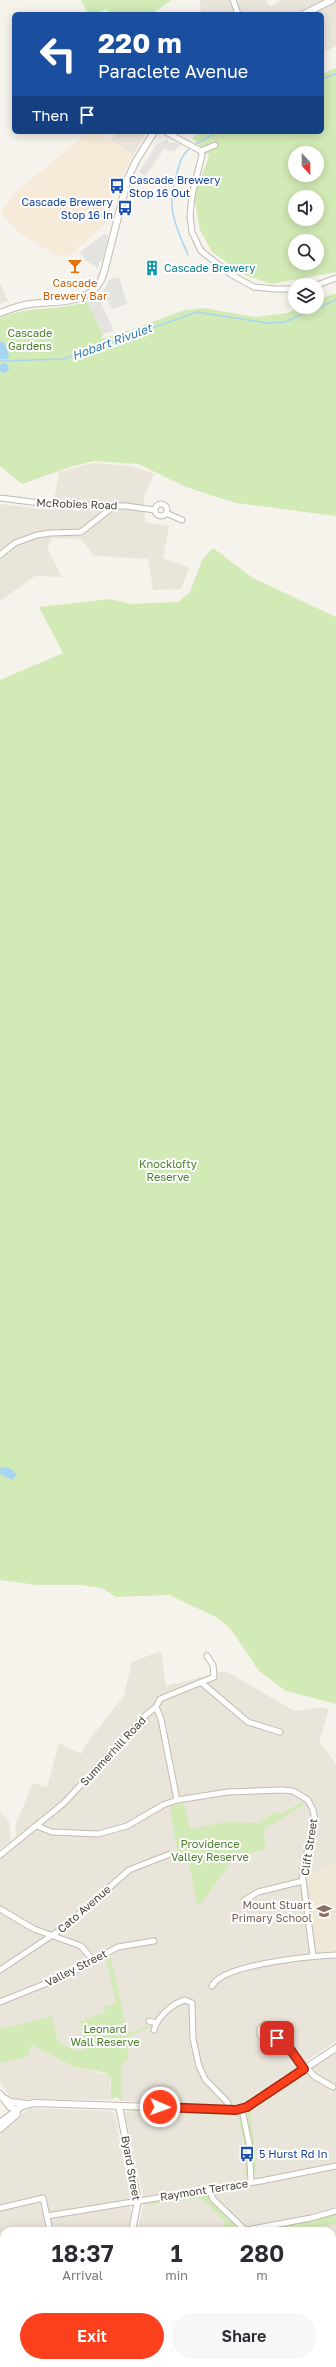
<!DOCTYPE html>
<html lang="en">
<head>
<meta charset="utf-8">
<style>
	:root { --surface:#fff; --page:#f7f7f7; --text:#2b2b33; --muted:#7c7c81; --accent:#fc3f1d }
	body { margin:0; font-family:"Golos Text",sans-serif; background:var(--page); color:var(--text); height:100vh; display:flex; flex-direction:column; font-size:15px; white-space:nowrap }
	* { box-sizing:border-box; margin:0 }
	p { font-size:13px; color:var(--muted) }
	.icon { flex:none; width:22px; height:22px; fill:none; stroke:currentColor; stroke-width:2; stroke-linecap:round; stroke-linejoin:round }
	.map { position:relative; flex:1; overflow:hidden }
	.details { position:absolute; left:0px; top:2227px; width:336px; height:140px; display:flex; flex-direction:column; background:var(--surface); border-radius:12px 12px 0 0; box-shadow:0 2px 10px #0003 }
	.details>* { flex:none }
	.top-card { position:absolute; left:12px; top:12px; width:312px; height:122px; border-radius:6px; box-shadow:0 2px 10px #0003; background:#1a4fa0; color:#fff; overflow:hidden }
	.needle { width:26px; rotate:159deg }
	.fabs { position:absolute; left:288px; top:146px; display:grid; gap:8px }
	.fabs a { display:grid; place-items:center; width:36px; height:36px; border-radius:50%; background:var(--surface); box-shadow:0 2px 10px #0003; font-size:20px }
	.pin { position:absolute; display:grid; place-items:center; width:34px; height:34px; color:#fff; margin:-17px; border-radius:8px; box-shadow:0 2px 6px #0006 }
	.me { position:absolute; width:44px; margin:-22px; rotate:92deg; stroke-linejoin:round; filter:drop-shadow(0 0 3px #0008) }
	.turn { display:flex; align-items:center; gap:14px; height:84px; padding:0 20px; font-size:18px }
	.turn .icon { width:52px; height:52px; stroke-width:2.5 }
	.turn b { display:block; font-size:28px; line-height:34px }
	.then { display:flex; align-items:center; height:38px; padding:0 20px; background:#0003; gap:8px; font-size:15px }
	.eta { display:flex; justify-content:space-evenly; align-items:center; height:68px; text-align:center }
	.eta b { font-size:24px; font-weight:600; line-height:28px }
	.action { display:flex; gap:8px; margin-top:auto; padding:8px 20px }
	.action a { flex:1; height:46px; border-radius:24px; background:var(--accent); color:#fff; font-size:16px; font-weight:600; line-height:46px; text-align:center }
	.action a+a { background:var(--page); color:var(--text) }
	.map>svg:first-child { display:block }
</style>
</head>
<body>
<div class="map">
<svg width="336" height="2367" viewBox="0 0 336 2367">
	<rect width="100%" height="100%" fill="#f6f3ec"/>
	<g fill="#eae5da">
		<path d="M200,0H266L270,7L281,0H336V46L322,53V14H201Z"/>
		<path d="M116,132H147L133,155L111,140Z"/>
		<path d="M0,283L8,301L0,304Z"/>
		<path d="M92,463L131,466L154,474L144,497L145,522L169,526L163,558L189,568L181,589L153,590L148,559L94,556L81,539L53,538L47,548L62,577L35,576L0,601V504L52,510L59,472Z"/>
		<path d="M161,1651L166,1686L226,1671L294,1711L323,1707L329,1709L319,1742L336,1764V1864L330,1865L320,1872L307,1869L320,1953L336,1951V2041L240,2105L122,2101L121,2065L129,2058L125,2041L129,2036L149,2027V2025L128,2034L107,1959L117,2003L104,2006L105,2012L80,2021L86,2049L77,2051L58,2042L51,2017L0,2029V1860L17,1845L15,1826L33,1783L47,1787L59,1743L81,1754L89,1740L124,1696L132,1662Z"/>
		<path d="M0,1812L9,1821L11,1841L0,1849Z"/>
		<path d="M32,2045L74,2067L110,2075L111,2100L16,2099L10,2096L0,2083V2061L2,2063Z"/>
		<path d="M336,2053V2307H332V2231H137L143,2206V2195L125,2114L127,2111L238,2116Z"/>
		<path d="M31,2108L111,2111L115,2114L130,2193L131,2218L127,2231H4V2350L0,2351V2133L17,2120L25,2111Z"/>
		<path d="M332,2331L336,2332V2367H0V2361L4,2360V2363H332Z"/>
	</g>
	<path fill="#f7ead8" d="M88,132H98L133,155L113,191L109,220L72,254L59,257L18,232L1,212L14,194Z"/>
	<path fill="#efe8d6" d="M336,1864V1951L320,1953L317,1950L306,1872L307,1869L320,1872L330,1865Z"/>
	<g fill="#d2eab5" fill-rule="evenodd">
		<path d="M81,0H172L151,14H113L106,9L99,12L100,14H88Z"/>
		<path d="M336,68V272L271,284L245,275L212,252L200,230L194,196L209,156L192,138L201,132H322V74ZM295,153H317V175H295ZM295,197H317V219H295ZM295,241H317V263H295Z"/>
		<path d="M336,293V516L236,503L186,487L138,464L94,461L70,467L22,484L0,466V318C29,305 58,312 87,301L103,334L101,339L136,328L185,310L203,308L255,317L287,313L301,307H317V300Z"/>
		<path d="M213,548L253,578L336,617V1704L286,1691L259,1671L230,1628L216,1617L169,1595L116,1597L102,1588L80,1585H37L0,1580V680L63,653L39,607L110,599L131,604L178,602L190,592L202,560Z"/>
		<path d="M302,1802L304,1805L264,1829L265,1849L234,1858L202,1903L197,1904L188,1858L178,1859L170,1807L184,1803L190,1829L226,1822L258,1823L275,1812L281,1814Z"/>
		<path d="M110,1956L128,2033L149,2025L150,2027L129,2036L126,2041L129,2058L121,2065L122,2101L116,2097L111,2100V2079L107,2073L74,2067L32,2045L27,2057L2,2063L0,2061V2029L52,2016L58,2042L77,2051L86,2049L80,2021L105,2012L104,2006L116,2003L106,1959Z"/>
		<path d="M265,2026L272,2028L277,2035L267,2038L262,2035V2029Z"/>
		<path d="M302,2073L306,2074L250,2111L255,2148L256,2172L254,2174L252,2146L247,2112Z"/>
		<path d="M131,2109L237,2114C247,2122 249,2163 248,2176H245V2146L238,2116L130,2111Z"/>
		<path d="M204,2193L235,2225V2230L204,2231L224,2227L225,2222L207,2203L199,2198L147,2205V2203Z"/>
		<path d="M336,2213V2224L284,2231H253Z"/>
		<path d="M213,2363H288L289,2367H213Z"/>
	</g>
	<g fill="#e5e3e0">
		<path d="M168,139V143L175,142L181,145L174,151H166V147L164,149L145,176L139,172L157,144Z"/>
		<path d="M104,234L108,235V240L102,261H100L98,268L85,260L80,252Z"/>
		<path d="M119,277L127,304L112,309L108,301L101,303L114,331L103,334L87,301L102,293L109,280Z"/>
	</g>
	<g fill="#a9d4f2">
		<path d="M0,342H4L9,356L8,359H0Z"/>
		<circle cx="4" cy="368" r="5"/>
		<path d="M0,1467L10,1468L17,1475L12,1480L0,1474Z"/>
	</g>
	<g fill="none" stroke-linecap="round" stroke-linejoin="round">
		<g stroke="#a9d4f2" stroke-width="1.5">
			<path d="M322,79L336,74"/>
			<path d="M188,255C175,224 165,206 177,173C179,165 181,157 187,151C195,142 207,141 214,132"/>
			<path d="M0,361L64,359L197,312L268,323L285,322L336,300"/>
			<path d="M243,2363L246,2367"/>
		</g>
		<g stroke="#c2bbae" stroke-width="7">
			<g id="minor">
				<path d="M233,0L238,14"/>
				<path d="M166,132L201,151L202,155L192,195L190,216L192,232L201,251L232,275L254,287L275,289H295"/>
				<path d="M201,151L215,145"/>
				<path d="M317,285L336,278"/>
				<path d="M0,498L56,505L126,506L155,510"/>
				<circle cx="161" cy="510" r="6"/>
				<path d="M166,513L182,520"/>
				<path d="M0,555L15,543L37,535L50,533L81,532L114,506"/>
				<path d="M202,1683L248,1722L280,1732"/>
				<path d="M177,1800L228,1792L282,1790L293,1791L308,1800L313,1810L315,1821L302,1872L313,1956"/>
				<path d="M37,1826L52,1832L98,1834L127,1826L163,1805L177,1800L161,1719L156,1707"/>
				<path d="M0,1855L64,1803L146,1715L156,1707L160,1699L214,1677L213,1665L207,1656"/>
				<path d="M245,1900L258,1892L303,1881"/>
				<path d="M0,1909L34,1929L81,1946L93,1960"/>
				<path d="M0,1970L63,1928L129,1870L170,1854"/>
				<path d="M212,1986C222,1964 313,1956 336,1955"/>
				<path d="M0,2002L67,1975L118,1947L154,1941"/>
				<path d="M149,2021L156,2023"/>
				<path d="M154,2030C157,2017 173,2003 185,2000L192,2003L193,2039L199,2066L205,2079L228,2103L229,2110"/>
				<path d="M283,2039H265L260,2035V2029L265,2024L274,2026L303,2069"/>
				<path d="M306,2067L314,2076L333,2087"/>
				<path d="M242,2110L249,2143L251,2182"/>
				<path d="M209,2189L213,2199L245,2230"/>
				<path d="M0,2208L43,2198L50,2231"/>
				<path d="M47,2216L261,2181L336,2166"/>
				<path d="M241,2231L311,2218L336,2211"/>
				<path d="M332,2263L336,2262"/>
				<path d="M332,2313H336"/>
				<path d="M0,2336L4,2355"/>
				<path d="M332,2350L336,2349"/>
				<path d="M58,2363L59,2367"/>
				<path d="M143,2363V2367"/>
			</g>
		</g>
		<g stroke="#c2bbae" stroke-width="8">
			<g id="tertiary">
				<path d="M304,14L332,0"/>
				<path d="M0,313C10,309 20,305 30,304C58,300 94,307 104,272L128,178L136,161L154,132"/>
				<path d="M0,2094L10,2107L17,2110"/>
				<path d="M4,2098L11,2102L27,2104"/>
				<path d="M119,2106L138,2201L132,2231"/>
				<path d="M0,2123L22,2106L34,2103L242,2110L336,2048"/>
				<path d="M0,2129L17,2114V2110"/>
				<path d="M332,2324H336"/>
				<path d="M0,2356L4,2355"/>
			</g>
		</g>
		<use href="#minor" stroke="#fff" stroke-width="5"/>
		<use href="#tertiary" stroke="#fff" stroke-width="6"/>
	</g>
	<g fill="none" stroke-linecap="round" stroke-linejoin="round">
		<g stroke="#a42913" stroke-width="10">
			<path id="route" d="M160,2107L236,2110L247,2107L304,2069L283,2039L277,2038"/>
		</g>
		<use href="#route" stroke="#fc3f1d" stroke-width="7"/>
	</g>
	<defs>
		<g id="bus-bare" transform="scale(1.2)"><path d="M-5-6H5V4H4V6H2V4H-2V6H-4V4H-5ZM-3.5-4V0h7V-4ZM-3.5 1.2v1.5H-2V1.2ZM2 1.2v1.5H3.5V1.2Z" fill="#1a4fb4" stroke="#fff" stroke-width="2.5" paint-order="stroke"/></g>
		<g id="bar-bare" transform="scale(1.2)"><path d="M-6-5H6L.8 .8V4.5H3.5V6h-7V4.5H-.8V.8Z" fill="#e8710a" stroke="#fff" stroke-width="2.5" paint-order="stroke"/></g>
		<g id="building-bare" transform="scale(1.2)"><path d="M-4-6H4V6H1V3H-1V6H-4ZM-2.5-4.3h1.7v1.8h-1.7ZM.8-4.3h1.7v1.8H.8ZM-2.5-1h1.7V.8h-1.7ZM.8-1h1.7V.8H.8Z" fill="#0f9aa8" stroke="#fff" stroke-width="2.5" paint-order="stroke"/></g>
		<g id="school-bare" transform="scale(1.2)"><path d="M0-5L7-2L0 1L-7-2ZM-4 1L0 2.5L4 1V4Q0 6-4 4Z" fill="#8d6e63" stroke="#fff" stroke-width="2.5" paint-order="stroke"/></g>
	</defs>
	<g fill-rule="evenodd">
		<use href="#bus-bare" x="117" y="186"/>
		<use href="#bus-bare" x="125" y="208"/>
		<use href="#bar-bare" x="75" y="266"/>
		<use href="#building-bare" x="152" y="268"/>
		<use href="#school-bare" x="324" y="1911"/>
		<use href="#bus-bare" x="247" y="2154"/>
	</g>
	<g text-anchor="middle" stroke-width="4" stroke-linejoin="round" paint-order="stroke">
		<g font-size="11" fill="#164399" stroke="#fff" text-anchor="start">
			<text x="129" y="184">Cascade Brewery<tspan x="129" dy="13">Stop 16 Out</tspan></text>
			<text x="113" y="206" text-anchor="end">Cascade Brewery<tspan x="113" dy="13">Stop 16 In</tspan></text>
			<text x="259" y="2158">5 Hurst Rd In</text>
		</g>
		<g font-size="11" fill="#0d838f" stroke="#fff" text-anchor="start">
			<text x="164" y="272">Cascade Brewery</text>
		</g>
		<g font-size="11" fill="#c56008" stroke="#fff">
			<text x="75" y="287">Cascade<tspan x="75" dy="13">Brewery Bar</tspan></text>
		</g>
		<g font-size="11" fill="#4a7f2a" stroke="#fff">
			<text x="30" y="337">Cascade<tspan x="30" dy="13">Gardens</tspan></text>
			<text x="168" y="1168">Knocklofty<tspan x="168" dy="13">Reserve</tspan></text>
			<text x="210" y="1848">Providence<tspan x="210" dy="13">Valley Reserve</tspan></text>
			<text x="105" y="2033">Leonard<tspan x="105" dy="13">Wall Reserve</tspan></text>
		</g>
		<g font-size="11" fill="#4b4439" stroke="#fff">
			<text transform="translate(77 504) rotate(2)" y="4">McRobies Road</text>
			<text transform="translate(113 1751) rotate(-47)" y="4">Summerhill Road</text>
			<text transform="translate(309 1847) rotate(-81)" y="4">Clift Street</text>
			<text transform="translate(84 1909) rotate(-41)" y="4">Cato Avenue</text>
			<text transform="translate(76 1968) rotate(-27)" y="4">Valley Street</text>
			<text transform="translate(131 2168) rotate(80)" y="4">Byard Street</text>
			<text transform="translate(204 2190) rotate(-9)" y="4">Raymont Terrace</text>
		</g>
		<g font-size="11" fill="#785e54" stroke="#fff" text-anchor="end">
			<text x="312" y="1909">Mount Stuart<tspan x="312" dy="13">Primary School</tspan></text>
		</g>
		<g font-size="12" font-style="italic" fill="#2e7ab2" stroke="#fff">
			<text transform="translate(112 342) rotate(-20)" y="4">Hobart Rivulet</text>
		</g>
	</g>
</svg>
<div class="fabs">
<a><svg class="needle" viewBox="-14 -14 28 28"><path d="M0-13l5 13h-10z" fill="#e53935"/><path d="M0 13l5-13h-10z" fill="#7c7c81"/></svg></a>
<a><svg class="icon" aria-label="sound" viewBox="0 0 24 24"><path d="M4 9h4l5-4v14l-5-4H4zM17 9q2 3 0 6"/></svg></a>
<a><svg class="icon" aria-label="search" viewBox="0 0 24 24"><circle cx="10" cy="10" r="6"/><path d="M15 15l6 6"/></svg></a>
<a><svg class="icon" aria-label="layers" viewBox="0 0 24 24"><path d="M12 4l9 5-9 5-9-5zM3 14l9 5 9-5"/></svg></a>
</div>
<div class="pin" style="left:277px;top:2038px;background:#d93025"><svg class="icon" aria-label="arrive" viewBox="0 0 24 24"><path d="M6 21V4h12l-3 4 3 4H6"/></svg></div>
<svg class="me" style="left:160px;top:2107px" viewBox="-20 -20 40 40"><circle r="17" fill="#fc3f1d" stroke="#fff" stroke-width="3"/><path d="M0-11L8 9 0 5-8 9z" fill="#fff"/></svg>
<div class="top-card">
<div class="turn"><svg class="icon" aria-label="left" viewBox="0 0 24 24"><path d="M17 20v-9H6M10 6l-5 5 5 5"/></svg><div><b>220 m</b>Paraclete Avenue</div></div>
<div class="then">Then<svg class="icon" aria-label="arrive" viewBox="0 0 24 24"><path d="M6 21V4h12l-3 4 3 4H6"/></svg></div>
</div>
<section class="details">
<div class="eta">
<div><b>18:37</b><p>Arrival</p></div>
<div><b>1</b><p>min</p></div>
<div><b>280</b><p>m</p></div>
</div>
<div class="action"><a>Exit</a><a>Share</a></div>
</section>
</div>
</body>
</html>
